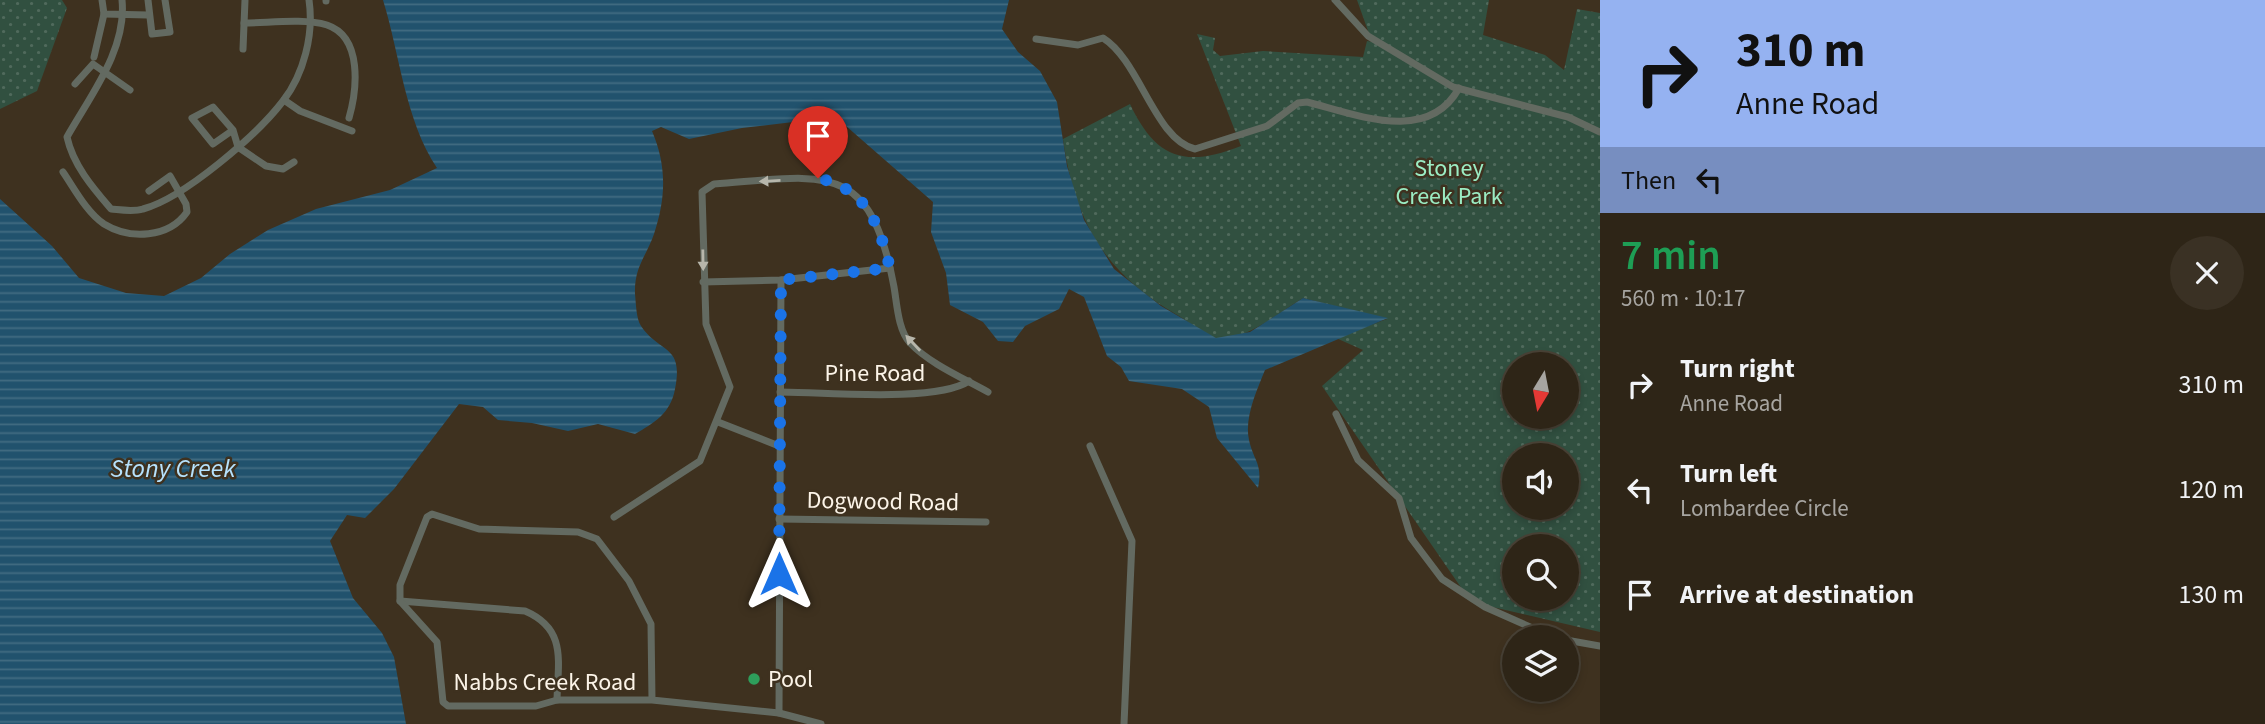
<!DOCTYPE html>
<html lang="en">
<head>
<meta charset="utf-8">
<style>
	:root { --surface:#2e2517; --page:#3a3124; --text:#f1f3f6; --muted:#a7a5a1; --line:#494236 }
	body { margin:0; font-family:"Source Sans 3",sans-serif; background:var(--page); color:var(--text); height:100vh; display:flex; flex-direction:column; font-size:26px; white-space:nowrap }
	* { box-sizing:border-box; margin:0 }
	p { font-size:23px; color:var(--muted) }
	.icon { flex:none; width:38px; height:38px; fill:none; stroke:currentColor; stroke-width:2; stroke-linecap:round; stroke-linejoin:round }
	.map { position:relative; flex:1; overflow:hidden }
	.side { display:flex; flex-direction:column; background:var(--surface); width:665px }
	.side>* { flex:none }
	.top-card { background:#95b2f1; color:#111; overflow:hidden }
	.needle { width:46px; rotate:190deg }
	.controls { position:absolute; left:1502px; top:352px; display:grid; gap:14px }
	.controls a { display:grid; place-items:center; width:77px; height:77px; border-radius:50%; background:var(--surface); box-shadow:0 4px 10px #0003,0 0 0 2px var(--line); font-size:35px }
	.pin { position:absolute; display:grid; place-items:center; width:60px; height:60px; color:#fff; margin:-72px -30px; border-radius:50% 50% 50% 0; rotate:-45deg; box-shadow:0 0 7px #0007 }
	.pin .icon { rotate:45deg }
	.me { position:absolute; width:77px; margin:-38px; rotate:0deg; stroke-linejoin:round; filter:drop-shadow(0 0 5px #0008) }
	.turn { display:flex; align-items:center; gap:24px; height:147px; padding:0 21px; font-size:32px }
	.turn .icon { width:91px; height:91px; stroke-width:2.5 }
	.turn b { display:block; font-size:49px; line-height:60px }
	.then { display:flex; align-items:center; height:66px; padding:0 21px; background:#0003; gap:14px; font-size:26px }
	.round { display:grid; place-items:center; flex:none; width:74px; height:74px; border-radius:37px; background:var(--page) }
	.overview { display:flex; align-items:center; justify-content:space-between; height:119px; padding:0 21px }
	h1 { font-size:42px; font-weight:600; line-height:52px; color:#1e9e55 }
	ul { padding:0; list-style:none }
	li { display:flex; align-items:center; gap:21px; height:105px; padding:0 21px }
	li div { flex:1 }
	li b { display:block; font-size:26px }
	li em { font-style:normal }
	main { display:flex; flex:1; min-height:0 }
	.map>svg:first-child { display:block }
</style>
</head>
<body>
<main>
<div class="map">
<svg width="1600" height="724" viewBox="0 0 1600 724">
	<defs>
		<pattern id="park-dots" width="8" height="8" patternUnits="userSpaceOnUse" patternTransform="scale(1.75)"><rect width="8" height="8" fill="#315040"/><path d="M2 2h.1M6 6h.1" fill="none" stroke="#506a5c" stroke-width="1.8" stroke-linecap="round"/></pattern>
		<pattern id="water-rules" width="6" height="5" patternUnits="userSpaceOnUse" patternTransform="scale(1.75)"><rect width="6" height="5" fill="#21526d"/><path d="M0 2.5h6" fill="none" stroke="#426c82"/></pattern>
	</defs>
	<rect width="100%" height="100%" fill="#3e311f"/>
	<g fill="url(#park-dots)" fill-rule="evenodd">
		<path d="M0,0H62L67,8L37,91L0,109Z"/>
		<path d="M1357,0H1489L1483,35L1545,55L1564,70L1577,9L1600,13V632L1471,602L1322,386L1363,350L1336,338L1387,319L1303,298C1279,312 1244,343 1216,338C1204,335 1189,322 1179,316C1105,274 1075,222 1063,139L1130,104C1156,159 1185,168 1241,146L1197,34L1215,38L1213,50L1220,56L1263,51L1363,57L1367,41L1372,42ZM1514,364H1566V416H1514ZM1514,455H1566V508H1514ZM1514,546H1566V598H1514Z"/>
	</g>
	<path fill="url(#water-rules)" d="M383,0H1009L1002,29L1018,52L1040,71L1057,102L1067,166L1084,220L1114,269L1161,306L1216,338L1250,332L1303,298L1388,318L1265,370C1257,390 1244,418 1249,440C1254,462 1263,464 1258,488L1217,438L1209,407L1182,389L1129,381L1121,367L1107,356L1084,297L1069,289L1059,309L1025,326L1013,342L998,341L983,322L950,305L946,273L931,232L933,202L846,126L818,119L742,128L689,139L661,127L652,131C667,166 666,198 654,234C646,257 634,267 635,294C636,303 636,318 641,326C660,354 684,344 675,389C671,413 654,423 635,434L598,424L568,431L532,423L498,420L483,407L459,404L394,489L365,518L347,515L330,541L353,598L382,633L394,657L406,724H0V199L52,246L79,278L126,293L164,296L201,278L230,254L268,230L316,209L390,190L437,168C405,120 400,55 383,0Z"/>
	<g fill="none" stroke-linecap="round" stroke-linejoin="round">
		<g stroke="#636a61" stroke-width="7">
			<path d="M102,0L104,14L148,15"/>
			<path d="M122,0C127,50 90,96 67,137C73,165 93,188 111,209C122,210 133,212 143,209C184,198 257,135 283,101C304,74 314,34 309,0"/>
			<path d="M148,0L152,34L170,32L165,0"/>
			<path d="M326,0V1"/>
			<path d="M1335,0L1368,36L1453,87L1568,117L1600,132"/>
			<path d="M244,23C269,23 303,18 327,25C363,37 357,90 349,118"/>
			<path d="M1036,39L1078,45L1103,38C1140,61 1155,140 1195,149L1267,126L1298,103L1307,102C1355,114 1428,145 1459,88"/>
			<path d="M243,49L245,0"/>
			<path d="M94,57L104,14"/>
			<path d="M75,84L93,64L130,90"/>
			<path d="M284,100L300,111L352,131"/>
			<path d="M233,130L213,144L192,118L213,107L233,130L238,147L266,166L283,169L294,162"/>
			<path d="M63,172C74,188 87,213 104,224C130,240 169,238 187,212L186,204L170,176L149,191"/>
			<path d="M703,282L781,280L890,268"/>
			<path d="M780,392C822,392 936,403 969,381"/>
			<path d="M1336,414L1358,460L1399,498L1411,538L1442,579L1485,607L1553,637"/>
			<path d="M718,422L779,446"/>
			<path d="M1090,446L1132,541L1124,724"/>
			<path d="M614,517L700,461L730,387L706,324L702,192L714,184C824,176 870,158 894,287C897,304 898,330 910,343C930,364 963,378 988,392"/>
			<path d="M779,519L986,522"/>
			<path d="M400,601L525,611C567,629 558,661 557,700"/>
			<path d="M1566,640L1600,646"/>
			<path d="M652,700L651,624L629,581L597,539L578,532L479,529L432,514L427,517L400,585V601L437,642L443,702L448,706H536L557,700H652L779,713L821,724"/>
			<path d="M779,713L781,280"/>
		</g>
	</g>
	<defs><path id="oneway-solid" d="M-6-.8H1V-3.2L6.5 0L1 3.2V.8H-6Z" transform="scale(1.75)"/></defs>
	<g fill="#b7b6ab">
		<use href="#oneway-solid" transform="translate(770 181) rotate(177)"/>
		<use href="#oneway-solid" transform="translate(703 260) rotate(89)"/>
		<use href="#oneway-solid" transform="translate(913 343) rotate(-133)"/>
	</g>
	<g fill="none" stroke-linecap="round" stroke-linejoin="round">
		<path stroke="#1a73e8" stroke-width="12" stroke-dasharray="0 21.6" d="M779,574L781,280L890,268C879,224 867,189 818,178"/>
	</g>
	<circle fill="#2e9e5b" stroke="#3e311f" stroke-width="2.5" cx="754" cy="679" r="7"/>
	<g text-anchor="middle" stroke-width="5" stroke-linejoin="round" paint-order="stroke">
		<g font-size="24" fill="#9becc3" stroke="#3e311f">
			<text x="1449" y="176">Stoney<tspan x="1449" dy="28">Creek Park</tspan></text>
		</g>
		<g font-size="24" fill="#fcf4e8" stroke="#3e311f">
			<text x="875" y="381">Pine Road</text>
			<text transform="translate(883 501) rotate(1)" y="8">Dogwood Road</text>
			<text x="545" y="690">Nabbs Creek Road</text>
		</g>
		<g font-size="24" fill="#fcf4e8" stroke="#3e311f" text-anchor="start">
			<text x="768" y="687">Pool</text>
		</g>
		<g font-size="26" font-style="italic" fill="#b6e2fd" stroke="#3e311f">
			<text x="173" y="477">Stony Creek</text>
		</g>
	</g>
</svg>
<div class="controls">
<a><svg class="needle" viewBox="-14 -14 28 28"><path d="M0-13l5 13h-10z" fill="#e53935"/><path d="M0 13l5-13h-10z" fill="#a7a5a1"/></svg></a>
<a><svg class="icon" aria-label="sound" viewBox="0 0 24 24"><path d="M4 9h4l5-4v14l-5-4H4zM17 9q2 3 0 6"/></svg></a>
<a><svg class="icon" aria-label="search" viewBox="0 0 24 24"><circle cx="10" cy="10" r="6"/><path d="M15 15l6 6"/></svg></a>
<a><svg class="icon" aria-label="layers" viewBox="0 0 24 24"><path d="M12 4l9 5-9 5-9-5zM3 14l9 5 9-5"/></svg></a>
</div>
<div class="pin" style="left:818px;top:178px;background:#d93025"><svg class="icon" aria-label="arrive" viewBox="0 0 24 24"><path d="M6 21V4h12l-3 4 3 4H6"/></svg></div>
<svg class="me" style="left:779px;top:574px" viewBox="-20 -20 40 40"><path d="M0-17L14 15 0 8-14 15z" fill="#1a73e8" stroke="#fff" stroke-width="4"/></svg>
</div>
<section class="side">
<div class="top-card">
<div class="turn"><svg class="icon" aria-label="right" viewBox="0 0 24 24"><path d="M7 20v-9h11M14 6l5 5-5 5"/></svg><div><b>310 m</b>Anne Road</div></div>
<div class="then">Then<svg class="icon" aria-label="left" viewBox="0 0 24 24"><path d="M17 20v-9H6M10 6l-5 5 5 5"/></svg></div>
</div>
<div class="overview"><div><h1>7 min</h1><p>560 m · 10:17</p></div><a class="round"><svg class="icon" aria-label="close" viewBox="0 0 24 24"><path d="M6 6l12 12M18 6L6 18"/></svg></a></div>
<ul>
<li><svg class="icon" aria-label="right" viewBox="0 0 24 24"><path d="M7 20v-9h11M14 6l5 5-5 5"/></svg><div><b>Turn right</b><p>Anne Road</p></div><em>310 m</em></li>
<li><svg class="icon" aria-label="left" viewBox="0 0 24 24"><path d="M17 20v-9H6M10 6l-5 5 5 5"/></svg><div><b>Turn left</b><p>Lombardee Circle</p></div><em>120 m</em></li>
<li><svg class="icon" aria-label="arrive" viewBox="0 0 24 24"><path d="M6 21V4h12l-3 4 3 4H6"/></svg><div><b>Arrive at destination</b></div><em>130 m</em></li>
</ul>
</section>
</main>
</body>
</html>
